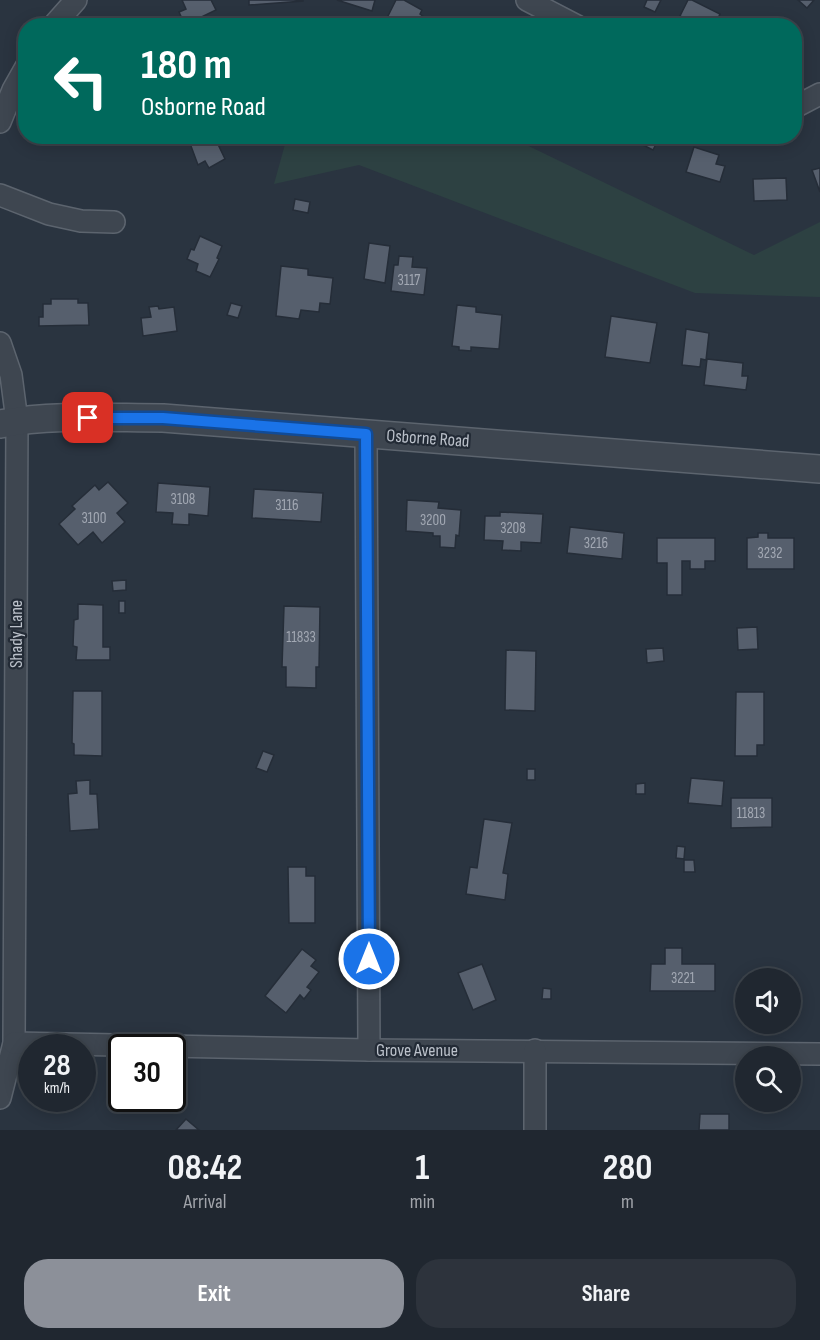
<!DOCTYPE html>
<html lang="en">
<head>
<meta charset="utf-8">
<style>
	:root { --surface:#202730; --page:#2d333c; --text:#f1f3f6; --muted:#a2a5ab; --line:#3d444c; --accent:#8c9099 }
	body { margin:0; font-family:"Sofia Sans Condensed",sans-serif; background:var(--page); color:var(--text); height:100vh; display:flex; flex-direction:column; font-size:22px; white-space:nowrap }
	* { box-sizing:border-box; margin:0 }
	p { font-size:20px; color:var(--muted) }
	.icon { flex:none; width:33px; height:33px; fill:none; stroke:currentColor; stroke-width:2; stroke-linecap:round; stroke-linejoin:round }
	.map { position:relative; height:1130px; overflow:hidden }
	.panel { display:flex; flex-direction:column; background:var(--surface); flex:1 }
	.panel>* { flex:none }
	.top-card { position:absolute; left:18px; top:18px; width:784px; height:126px; border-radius:24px; box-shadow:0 3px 15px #0003,0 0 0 2px var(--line); background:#00695c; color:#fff; overflow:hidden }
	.controls { position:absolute; left:735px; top:968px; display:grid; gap:12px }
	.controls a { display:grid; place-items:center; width:66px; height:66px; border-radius:50%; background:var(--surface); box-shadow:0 3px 15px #0003,0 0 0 2px var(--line); font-size:30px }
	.speed { position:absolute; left:18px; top:1034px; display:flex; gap:12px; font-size:30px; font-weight:700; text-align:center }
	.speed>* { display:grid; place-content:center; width:78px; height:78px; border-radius:50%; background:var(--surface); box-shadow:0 3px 15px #0003,0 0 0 2px var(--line); line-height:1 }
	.speed small { font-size:15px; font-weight:400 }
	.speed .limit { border:3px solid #111; border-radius:9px; background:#fff; color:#111 }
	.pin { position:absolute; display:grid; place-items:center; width:51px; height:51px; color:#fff; margin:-26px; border-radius:12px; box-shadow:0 3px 9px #0006 }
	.me { position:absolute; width:66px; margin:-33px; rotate:0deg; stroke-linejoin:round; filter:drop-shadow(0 0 4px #0008) }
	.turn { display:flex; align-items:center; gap:21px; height:126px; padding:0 24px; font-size:27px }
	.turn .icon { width:78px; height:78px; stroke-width:2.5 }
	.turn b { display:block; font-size:42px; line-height:51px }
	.eta { display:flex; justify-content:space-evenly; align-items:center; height:102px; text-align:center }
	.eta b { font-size:36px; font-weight:700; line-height:42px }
	.action { display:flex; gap:12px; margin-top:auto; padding:12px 24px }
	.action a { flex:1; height:69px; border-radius:24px; background:var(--accent); color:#fff; font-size:24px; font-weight:700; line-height:69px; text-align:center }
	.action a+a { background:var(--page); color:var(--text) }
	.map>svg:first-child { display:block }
</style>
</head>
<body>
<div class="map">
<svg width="820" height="1130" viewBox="0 0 820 1130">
	<rect width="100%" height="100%" fill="#2a3440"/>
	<path fill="#2d4142" d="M287,137H510L754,255L820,222V297L695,293L359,165L274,184Z"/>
	<g fill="#565f6d" stroke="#252d38" stroke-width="1.5">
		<path d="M182,0H211L216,10L185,25L179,12L186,9Z"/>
		<path d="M249,0H303V1L249,5Z"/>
		<path d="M337,0H375L372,11Z"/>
		<path d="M396,0H404L422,10L420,14L436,26H391L385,22Z"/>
		<path d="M647,0H661L655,12L644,7Z"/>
		<path d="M688,0H692L720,14L714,26L686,24L688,20L680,16Z"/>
		<path d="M798,0H814L807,8Z"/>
		<path d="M68,136H91V141L68,142Z"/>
		<path d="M191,136H214L225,159L209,168L205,161L198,165L188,138Z"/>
		<path d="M625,136H660L653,150Z"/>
		<path d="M694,147L719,155L716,164L725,166L720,182L686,172Z"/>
		<path d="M820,168V192L812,170Z"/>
		<path d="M786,178L787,200L754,201L753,179Z"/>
		<path d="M295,199L310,202L308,213L293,210Z"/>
		<path d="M200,236L222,246L217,258L219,259L210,277L196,271L198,264L187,259L191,249L194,250Z"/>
		<path d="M369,243L390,246L385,283L364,279Z"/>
		<path d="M399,256L413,257L412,267L427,268L424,295L391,291L394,265H398Z"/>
		<path d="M281,266L308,269V275L333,278L330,304L320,303L319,312L301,310L299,319L276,316Z"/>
		<path d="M51,299H78V303H88L89,325L39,326V317H43V304H51Z"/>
		<path d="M231,303L242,306L238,318L227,315Z"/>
		<path d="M457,305L476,307V312L502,315L499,349L471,347V351L459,350V347L452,346Z"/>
		<path d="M158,306L159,309L174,307L177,331L143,336L141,318L151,317L149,307Z"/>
		<path d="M611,316L657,323L650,363L605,357Z"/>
		<path d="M686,329L709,333L706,360L701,359L700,367L682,365Z"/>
		<path d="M707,359L743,363L742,376H748L746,390L704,385Z"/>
		<path d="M108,482L128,503L117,513L125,522L102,543L93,532L78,545L59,524L75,509L72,506L95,485L99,490Z"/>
		<path d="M158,483L210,487L208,516L189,514V525L172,524L173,513L156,512Z"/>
		<path d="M254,489L323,493L321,522L252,518Z"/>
		<path d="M407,500L439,502L438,508L461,510L459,536L456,535L455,548L440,547V536H433V533L406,531Z"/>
		<path d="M500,512L543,514L541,543L521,542V551L502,550L503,541L484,540L485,516H500Z"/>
		<path d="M570,527L624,533L622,559L567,553Z"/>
		<path d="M758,533H768V538H794V569H747V538L758,537Z"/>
		<path d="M657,538H715V561H705V569H690V561H682V595H667V563H657Z"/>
		<path d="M126,580V590L113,591L112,581Z"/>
		<rect x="119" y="601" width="6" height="12"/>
		<path d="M78,604L103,605V647H110V660H76L77,647L73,646L74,620L78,619Z"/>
		<path d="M284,606L320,607L319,667H316V688L286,687V667H282Z"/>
		<path d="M757,627L758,649L738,650L737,628Z"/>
		<path d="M663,648L664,661L647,663L646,649Z"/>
		<path d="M506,650L536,651L535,711L505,710Z"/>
		<path d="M73,691H102V756L74,755V744L72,743Z"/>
		<path d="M736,692H764V745H757V756H735Z"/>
		<path d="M263,751L274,755L267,772L256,768Z"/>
		<rect x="527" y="769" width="8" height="11"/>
		<path d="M691,778L724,781L722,806L688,803Z"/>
		<path d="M90,780V794H97L99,829L70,831L68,794L77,793L76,781Z"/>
		<path d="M645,783V794H636V784Z"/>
		<path d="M731,798H772V827L731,828Z"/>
		<path d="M484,819L512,823L503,873L508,874L505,900L466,894L470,867L477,868Z"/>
		<path d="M677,846L685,847L684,859L676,858Z"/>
		<path d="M684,860H694L695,872H684Z"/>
		<path d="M288,867H306V876H315V923H289Z"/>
		<path d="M665,948H682V964H715V991H650L651,964H665Z"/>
		<path d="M302,949L316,960L311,966L319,972L307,987L311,990L304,999L300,995L286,1013L265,996Z"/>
		<path d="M482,964L496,1000L473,1010L458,973Z"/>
		<path d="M543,988L551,989V999H542Z"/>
		<path d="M700,1114H729V1130H699Z"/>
		<path d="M186,1119L199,1130H176Z"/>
	</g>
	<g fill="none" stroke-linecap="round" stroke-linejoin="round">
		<g stroke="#5c646e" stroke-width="24">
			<g id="minor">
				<path d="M527,0L577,26"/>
				<path d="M53,26L76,0"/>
				<path d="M795,107L820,94"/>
				<path d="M0,122L13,90L26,67"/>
				<path d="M0,195L49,214L81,221L114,222"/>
				<path d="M0,343L11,375L17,421L14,1043L0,1098"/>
				<path d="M366,434L369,1050"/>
				<path d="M14,1043L369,1050L820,1054"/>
				<path d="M535,1130V1050"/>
			</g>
		</g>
		<g stroke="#5c646e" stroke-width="30">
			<path id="tertiary" d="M0,424C53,414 109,418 163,418L820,469"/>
		</g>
		<use href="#minor" stroke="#3e4650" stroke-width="21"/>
		<use href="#tertiary" stroke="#3e4650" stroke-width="27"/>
	</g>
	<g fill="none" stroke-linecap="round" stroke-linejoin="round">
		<g stroke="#114b97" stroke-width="15">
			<path id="route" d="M88,418H163L366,434L369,959"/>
		</g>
		<use href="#route" stroke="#1a73e8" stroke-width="10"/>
	</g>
	<g text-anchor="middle" stroke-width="4.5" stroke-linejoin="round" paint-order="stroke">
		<g font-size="15" fill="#a2a8b3">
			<text x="409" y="285">3117</text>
			<text x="183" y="504">3108</text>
			<text x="287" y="510">3116</text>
			<text x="94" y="523">3100</text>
			<text x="433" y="525">3200</text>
			<text x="513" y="533">3208</text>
			<text x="596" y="548">3216</text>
			<text x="770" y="558">3232</text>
			<text x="301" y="642">11833</text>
			<text x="751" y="818">11813</text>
			<text x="683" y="983">3221</text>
		</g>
		<g font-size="18" fill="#bbc1ca" stroke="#232b36">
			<text transform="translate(428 438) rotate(4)" y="6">Osborne Road</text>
			<text transform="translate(16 634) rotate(-90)" y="6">Shady Lane</text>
			<text x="417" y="1056">Grove Avenue</text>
		</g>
	</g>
</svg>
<div class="controls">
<a><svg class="icon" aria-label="sound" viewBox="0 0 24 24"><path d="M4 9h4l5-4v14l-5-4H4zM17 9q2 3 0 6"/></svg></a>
<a><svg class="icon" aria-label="search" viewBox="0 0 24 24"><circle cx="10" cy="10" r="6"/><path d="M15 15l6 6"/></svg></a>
</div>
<div class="speed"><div>28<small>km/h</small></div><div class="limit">30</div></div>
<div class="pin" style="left:88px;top:418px;background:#d93025"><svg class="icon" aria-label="arrive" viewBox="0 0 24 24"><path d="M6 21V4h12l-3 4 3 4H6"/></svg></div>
<svg class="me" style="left:369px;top:959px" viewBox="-20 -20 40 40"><circle r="17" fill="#1a73e8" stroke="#fff" stroke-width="3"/><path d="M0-11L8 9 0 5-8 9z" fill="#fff"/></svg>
<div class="top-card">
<div class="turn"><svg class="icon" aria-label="left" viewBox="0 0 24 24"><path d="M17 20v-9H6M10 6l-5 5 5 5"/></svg><div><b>180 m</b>Osborne Road</div></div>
</div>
</div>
<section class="panel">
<div class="eta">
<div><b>08:42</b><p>Arrival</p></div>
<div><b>1</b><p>min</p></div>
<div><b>280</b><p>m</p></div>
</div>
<div class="action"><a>Exit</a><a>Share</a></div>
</section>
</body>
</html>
